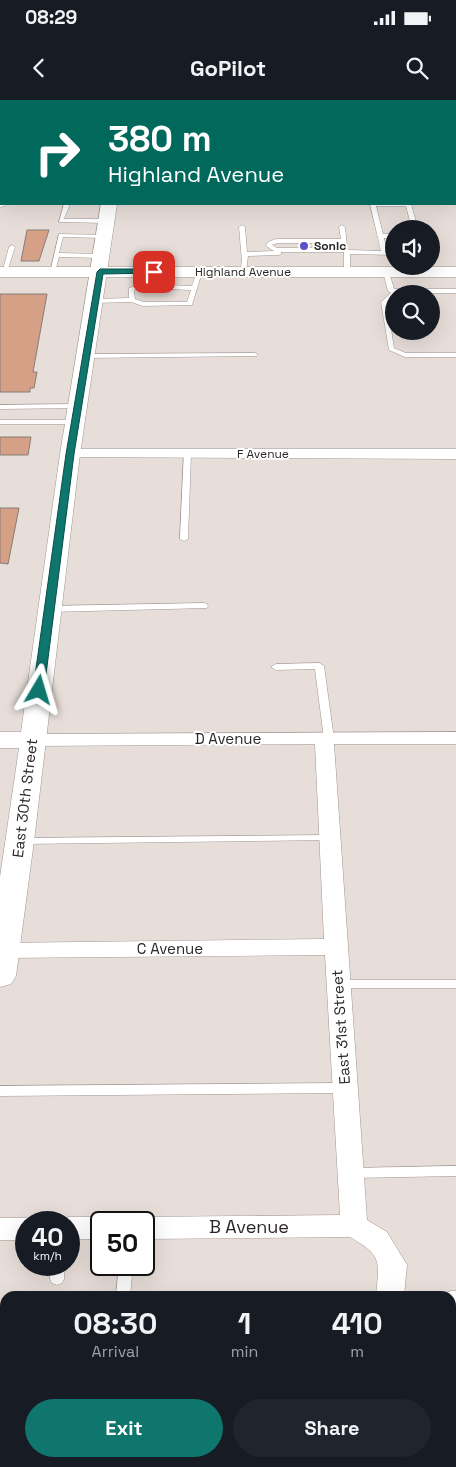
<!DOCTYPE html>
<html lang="en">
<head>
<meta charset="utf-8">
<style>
	:root { --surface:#171b24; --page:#20242c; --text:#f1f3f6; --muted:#9ea1a6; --accent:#0f766e }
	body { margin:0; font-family:"Space Grotesk",sans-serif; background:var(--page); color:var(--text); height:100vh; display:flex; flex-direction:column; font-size:19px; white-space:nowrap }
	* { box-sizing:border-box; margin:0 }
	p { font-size:16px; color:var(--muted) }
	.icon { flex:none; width:28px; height:28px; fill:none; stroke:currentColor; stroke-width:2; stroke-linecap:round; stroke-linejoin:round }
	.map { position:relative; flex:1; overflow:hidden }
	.sheet { position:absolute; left:0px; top:1191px; width:456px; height:176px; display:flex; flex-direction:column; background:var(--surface); border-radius:15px 15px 0 0; box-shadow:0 5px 20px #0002 }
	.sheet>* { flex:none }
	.guide { position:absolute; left:0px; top:0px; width:456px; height:105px; box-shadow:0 5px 20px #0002; background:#00695c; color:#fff; overflow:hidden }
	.controls { position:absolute; left:385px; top:120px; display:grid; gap:10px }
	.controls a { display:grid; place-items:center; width:55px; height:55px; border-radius:50%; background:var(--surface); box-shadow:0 5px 20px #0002; font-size:25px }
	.speed { position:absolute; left:15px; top:1111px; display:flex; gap:10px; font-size:25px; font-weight:700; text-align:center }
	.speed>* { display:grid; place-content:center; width:65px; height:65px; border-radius:50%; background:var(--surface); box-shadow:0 5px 20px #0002; line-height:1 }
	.speed small { font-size:12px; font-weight:400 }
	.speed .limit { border:2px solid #111; border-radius:8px; background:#fff; color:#111 }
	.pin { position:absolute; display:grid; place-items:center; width:42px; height:42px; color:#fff; margin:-21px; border-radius:10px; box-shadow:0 2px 8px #0006 }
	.me { position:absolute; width:55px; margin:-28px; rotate:7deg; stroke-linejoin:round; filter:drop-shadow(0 0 4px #0008) }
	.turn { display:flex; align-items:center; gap:18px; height:105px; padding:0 25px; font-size:22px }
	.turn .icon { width:65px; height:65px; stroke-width:2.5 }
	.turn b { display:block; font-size:35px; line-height:42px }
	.eta { display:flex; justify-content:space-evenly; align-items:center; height:85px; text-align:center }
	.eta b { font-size:30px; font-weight:700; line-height:35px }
	.primary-button { display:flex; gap:10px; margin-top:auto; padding:10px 25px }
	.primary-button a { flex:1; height:58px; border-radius:30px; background:var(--accent); color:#fff; font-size:20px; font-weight:700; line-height:58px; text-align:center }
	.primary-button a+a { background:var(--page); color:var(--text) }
	.status { display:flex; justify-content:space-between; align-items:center; height:35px; padding:0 25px; background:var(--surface); direction:ltr }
	.status svg { height:14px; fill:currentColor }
	header { display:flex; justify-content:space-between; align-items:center; height:65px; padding:0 25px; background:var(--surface); font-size:22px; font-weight:700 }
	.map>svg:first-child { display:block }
</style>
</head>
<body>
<div class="status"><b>08:29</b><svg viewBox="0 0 49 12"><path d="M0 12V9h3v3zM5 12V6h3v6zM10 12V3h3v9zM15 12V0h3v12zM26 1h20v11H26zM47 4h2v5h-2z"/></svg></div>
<header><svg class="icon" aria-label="back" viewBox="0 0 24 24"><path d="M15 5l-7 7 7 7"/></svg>GoPilot<svg class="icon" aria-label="search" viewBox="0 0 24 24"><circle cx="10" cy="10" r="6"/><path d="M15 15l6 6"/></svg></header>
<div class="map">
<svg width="456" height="1367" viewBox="0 0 456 1367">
	<rect width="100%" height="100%" fill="#e8ded9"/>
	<g fill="#d5a085" stroke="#867d78">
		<path d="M27,130H49L39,161H21Z"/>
		<path d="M0,194H47L33,272H37L34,288H30V292H0Z"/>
		<path d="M0,337H31L28,355H0Z"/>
		<path d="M0,408H19L8,464L0,463Z"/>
	</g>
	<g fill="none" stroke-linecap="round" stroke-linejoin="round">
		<g stroke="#a09792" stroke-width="1">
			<g id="lane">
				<rect x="38" y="0" width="4" height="1"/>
				<rect x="257" y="0" width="4" height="1"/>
				<rect x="392" y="0" width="4" height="1"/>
				<path d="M64,104H70L64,119H107L110,121L107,123L59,122Z"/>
				<path d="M370,104H411L418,129H412L406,106H376L383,134H394V138H384L387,151H394V155L350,154V172L347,174L344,172V152H281V154L279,155L248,156L246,172L243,174L240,172L242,161L239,127L242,125L245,127L247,152L274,151L266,146L268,142L276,139H341L339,127L342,125L345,127L347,146H343L342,143H277L272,145L277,148H346L349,150L381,151Z"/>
				<path d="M59,134L107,135V137L105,138L63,137L59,153L102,154L105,156L102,158L59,157L55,172L50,173Z"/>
				<path d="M12,145L15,147L7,172L2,173L9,147Z"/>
				<path d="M386,170L389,172L394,189H456V193H396L394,194V197L387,203L394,248L406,253H456V257H405L389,250L381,202L391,193L388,191L383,172Z"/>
				<path d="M197,171L202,172L192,205L143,206L131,202L95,203L92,201L95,199L129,198V188L143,184L192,186ZM143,188L191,190L187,202H144L135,199L134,190Z"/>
				<path d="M255,253L257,254V256L85,258L82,256L85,254Z"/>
				<path d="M77,304L81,306L80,308L0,309V305Z"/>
				<path d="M0,320H75L79,322L75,324H0Z"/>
				<path d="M184,352H187L191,354L188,439L184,441L180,439Z"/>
				<path d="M204,503L207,504L208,506L207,508L49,512L45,509L49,506Z"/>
				<path d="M319,563L324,566L334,639L329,642L324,639L315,569L276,570L271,567L276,564Z"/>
				<path d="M329,735L333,736L334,738L333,740L22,744L17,741L22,738Z"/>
				<path d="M339,880H456V888H339L335,887L333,884L335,881Z"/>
				<path d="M345,983L349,985L351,988L349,991L345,993L0,996V986Z"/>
				<path d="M456,1066V1076L351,1078L346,1077L345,1073L346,1069L351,1068Z"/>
				<path d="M51,1165H65L64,1179L62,1183L57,1185L52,1183L50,1179Z"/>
				<path d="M119,1165H133L130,1196H116Z"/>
				<path d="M451,1191H456V1203H451V1196H444L446,1193Z"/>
				<rect x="0" y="1264" width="5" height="12"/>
				<rect x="126" y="1362" width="16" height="5"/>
				<rect x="215" y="1362" width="16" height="5"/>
			</g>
		</g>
		<g stroke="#a09792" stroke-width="1">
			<g id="street">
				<rect x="0" y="43" width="1" height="6"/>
				<path d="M0,101L1,104H6L5,106L0,107Z"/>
				<path d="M70,349H456V359L65,357L62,354L65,351Z"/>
				<path d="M456,632V644H334L367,1120L387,1132L407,1165L404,1196H376C379,1161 383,1156 350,1137L144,1139V1122H133L144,1117L340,1115L325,855L4,858L0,857V843L324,839L315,644L32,646L25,644L22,640L25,636L32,634Z"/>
				<path d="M69,1117H101L112,1122H101V1139H69V1122H58Z"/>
				<path d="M0,1118H26L36,1122H26V1140H0Z"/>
				<rect x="391" y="1362" width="30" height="5"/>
			</g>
		</g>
		<g stroke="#a09792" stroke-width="1">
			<g id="secondary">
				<rect x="120" y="0" width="14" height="1"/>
				<path d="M101,104H117L80,354L34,741L16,876L11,884L0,887V777L19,648H0V632H21L60,354Z"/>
			</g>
		</g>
		<g stroke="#a09792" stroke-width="1">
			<rect id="primary" x="0" y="167" width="456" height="10"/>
		</g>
		<use href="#lane" fill="#fff" fill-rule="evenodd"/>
		<use href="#street" fill="#fff" fill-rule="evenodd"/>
		<use href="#secondary" fill="#fff" fill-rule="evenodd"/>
		<use href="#primary" fill="#fff" fill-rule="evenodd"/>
	</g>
	<path fill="#0f766e" stroke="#0a4d48" d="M154,169L157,172L156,173L103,174L74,354L44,590L42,593H35L33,590L66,354L97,172L100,169Z"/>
	<circle fill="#5952ca" stroke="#fff" stroke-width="2" cx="304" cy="146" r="5"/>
	<g text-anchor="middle" stroke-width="4" stroke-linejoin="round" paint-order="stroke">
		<g font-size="12" font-weight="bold" fill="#2b2726" stroke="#fff" text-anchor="start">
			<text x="314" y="150">Sonic</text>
		</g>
		<g font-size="12" fill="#2b2726" stroke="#fff">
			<text x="243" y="176">Highland Avenue</text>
			<text x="263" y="358">F Avenue</text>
		</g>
		<g font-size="15" fill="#2b2726" stroke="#fff">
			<text x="228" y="644">D Avenue</text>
			<text transform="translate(25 698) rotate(-83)" y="5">East 30th Street</text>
			<text x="170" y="854">C Avenue</text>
			<text transform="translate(341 927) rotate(-94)" y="5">East 31st Street</text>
		</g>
		<g font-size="18" fill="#2b2726" stroke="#fff">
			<text x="249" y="1133">B Avenue</text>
		</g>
	</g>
</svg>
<div class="controls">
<a><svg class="icon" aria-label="sound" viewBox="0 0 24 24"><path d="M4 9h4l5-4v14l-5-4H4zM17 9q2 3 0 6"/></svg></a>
<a><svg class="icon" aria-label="search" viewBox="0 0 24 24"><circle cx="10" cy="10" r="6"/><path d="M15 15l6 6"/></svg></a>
</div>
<div class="speed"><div>40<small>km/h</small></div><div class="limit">50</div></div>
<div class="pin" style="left:154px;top:172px;background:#d93025"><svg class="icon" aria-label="arrive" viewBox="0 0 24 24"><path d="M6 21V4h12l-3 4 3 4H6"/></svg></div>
<svg class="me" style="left:39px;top:590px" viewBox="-20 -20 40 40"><path d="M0-17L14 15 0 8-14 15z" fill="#0f766e" stroke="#fff" stroke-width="4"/></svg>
<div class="guide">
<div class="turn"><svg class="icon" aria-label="right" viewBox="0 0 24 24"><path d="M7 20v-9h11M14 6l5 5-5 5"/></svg><div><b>380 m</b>Highland Avenue</div></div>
</div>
<section class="sheet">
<div class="eta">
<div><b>08:30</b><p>Arrival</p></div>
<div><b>1</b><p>min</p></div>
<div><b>410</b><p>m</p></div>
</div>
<div class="primary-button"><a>Exit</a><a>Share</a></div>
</section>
</div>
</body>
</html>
